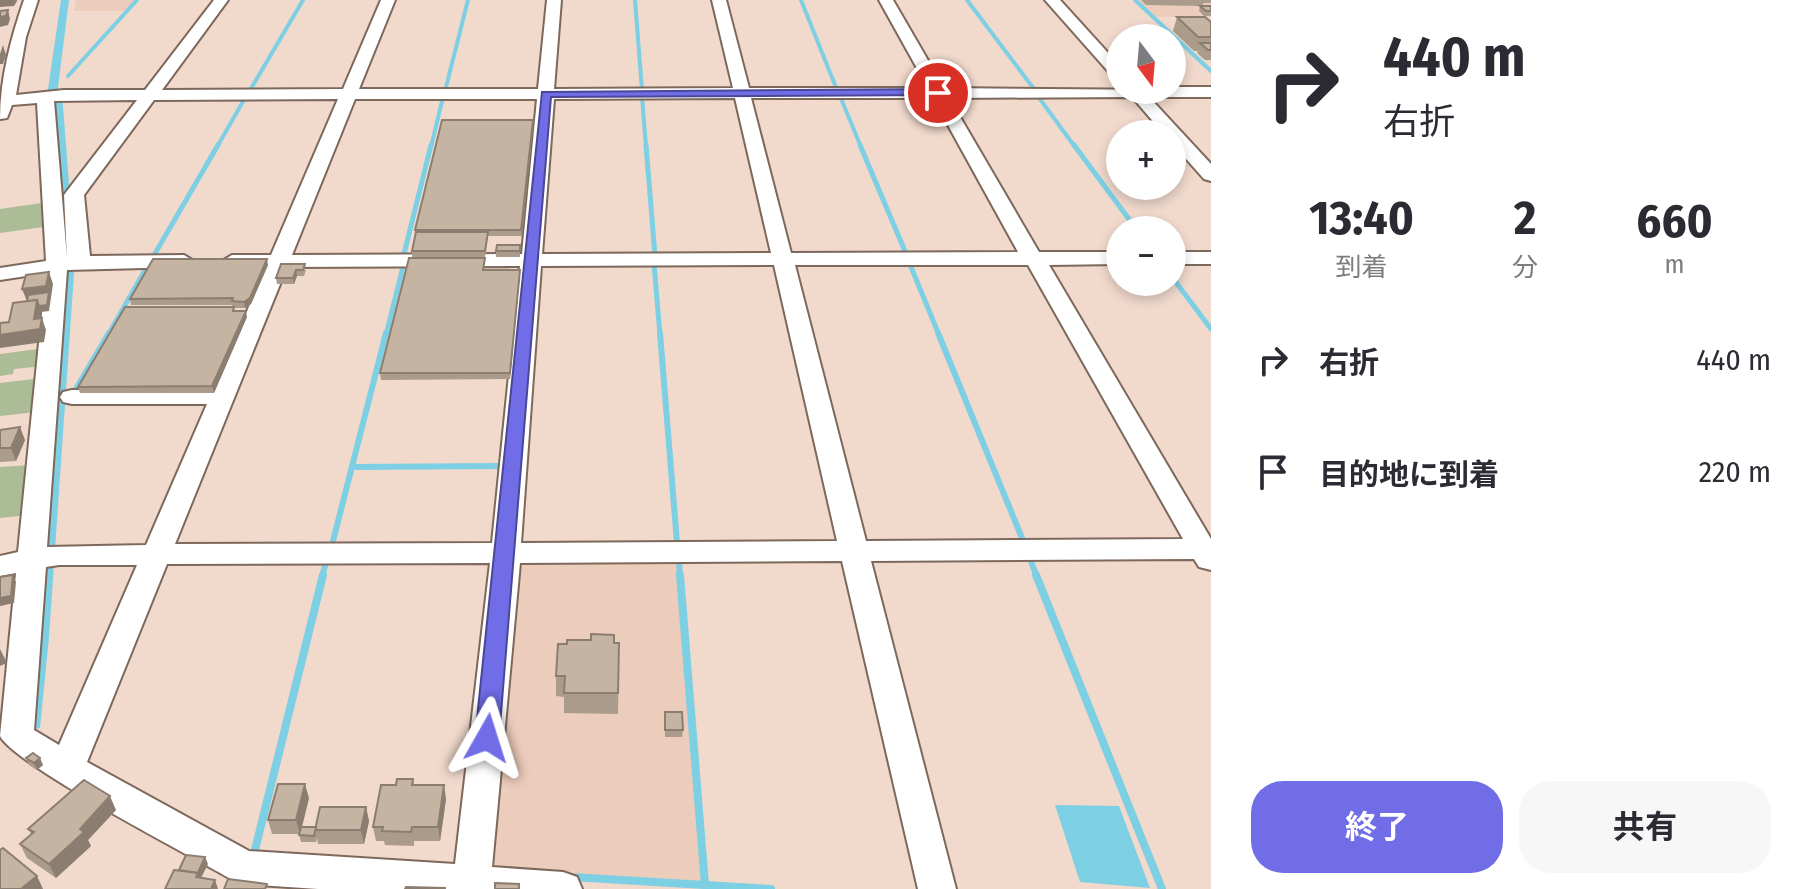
<!DOCTYPE html>
<html lang="ja">
<head>
<meta charset="utf-8">
<style>
	:root { --surface:#fff; --page:#f7f7f7; --text:#2b2b33; --muted:#7c7c81; --accent:#716de7 }
	body { margin:0; font-family:"Fira Sans Condensed","Noto Sans JP",sans-serif; background:var(--page); color:var(--text); height:100vh; display:flex; flex-direction:column; font-size:30px; white-space:nowrap }
	* { box-sizing:border-box; margin:0 }
	p { font-size:26px; color:var(--muted) }
	.icon { flex:none; width:44px; height:44px; fill:none; stroke:currentColor; stroke-width:2; stroke-linecap:round; stroke-linejoin:round }
	.map { position:relative; flex:1; overflow:hidden }
	.sheet { display:flex; flex-direction:column; background:var(--surface); width:600px }
	.sheet>* { flex:none }
	.guide { background:#fff; color:var(--text); overflow:hidden }
	.needle { width:52px; rotate:164deg }
	.controls { position:absolute; left:1106px; top:24px; display:grid; gap:16px }
	.controls a { display:grid; place-items:center; width:80px; height:80px; border-radius:50%; background:var(--surface); box-shadow:0 4px 12px #0003; font-size:40px }
	.pin { position:absolute; display:grid; place-items:center; width:68px; height:68px; color:#fff; margin:-34px; border:4px solid #fff; border-radius:50%; box-shadow:0 2px 8px #0007 }
	.me { position:absolute; width:88px; margin:-44px; rotate:6deg; stroke-linejoin:round; filter:drop-shadow(0 0 6px #0008) }
	.turn { display:flex; align-items:center; gap:28px; height:168px; padding:0 40px; font-size:36px }
	.turn .icon { width:104px; height:104px; stroke-width:2.5 }
	.turn b { display:block; font-size:56px; line-height:68px }
	.eta { display:flex; justify-content:space-evenly; align-items:center; height:136px; text-align:center }
	.eta b { font-size:48px; font-weight:700; line-height:56px }
	.button { display:flex; gap:16px; margin-top:auto; padding:16px 40px }
	.button a { flex:1; height:92px; border-radius:32px; background:var(--accent); color:#fff; font-size:32px; font-weight:700; line-height:92px; text-align:center }
	.button a+a { background:var(--page); color:var(--text) }
	ul { padding:0; list-style:none }
	li { display:flex; align-items:center; gap:24px; height:112px; padding:0 40px }
	li div { flex:1 }
	li b { display:block; font-size:30px }
	li em { font-style:normal }
	main { display:flex; flex:1; min-height:0 }
	.map>svg:first-child { display:block }
</style>
</head>
<body>
<main>
<div class="map">
<svg width="1211" height="889" viewBox="0 0 1211 889">
	<rect width="100%" height="100%" fill="#f1d9cc"/>
	<g fill="#ecccbb">
		<path d="M76,0H137L127,11H74Z"/>
		<path d="M1135,0H1211V17H1153Z"/>
		<path d="M679,556L705,885L488,872L514,558Z"/>
	</g>
	<g fill="#acbc97">
		<path d="M49,202L51,226L0,233V209Z"/>
		<path d="M46,348L43,366L14,369L13,374L0,376V354Z"/>
		<path d="M42,378L36,412L0,416V383Z"/>
		<path d="M32,465L29,515L0,518V467Z"/>
	</g>
	<g fill="#7dcfe4">
		<path d="M61,0H69L58,87L62,94L75,259L49,637L40,728L27,731L63,262L51,95L48,89Z"/>
		<path d="M1055,805L1119,806L1150,888L1080,882Z"/>
	</g>
	<g fill="none" stroke-linecap="round" stroke-linejoin="round">
		<g stroke="#7dcfe4" stroke-width="4">
			<path d="M635,0L642,90"/>
			<path d="M801,0L837,90"/>
			<path d="M967,0L1034,89"/>
			<path d="M1135,0L1211,71"/>
			<path d="M68,76L137,0"/>
			<path d="M445,91L468,0"/>
			<path d="M249,92L303,0"/>
			<path d="M1037,95L1075,147"/>
			<path d="M840,96L861,147"/>
			<path d="M642,97L646,147"/>
			<path d="M217,147L245,98"/>
			<path d="M431,147L443,97"/>
		</g>
		<g stroke="#7dcfe4" stroke-width="5">
			<path d="M646,145L655,256"/>
			<path d="M860,145L907,256"/>
			<path d="M1074,145L1137,230"/>
			<path d="M153,257L218,145"/>
			<path d="M403,258L431,145"/>
			<path d="M909,262L939,335"/>
			<path d="M654,264L660,335"/>
			<path d="M1172,277L1211,329"/>
			<path d="M108,335L148,265"/>
			<path d="M386,335L404,263"/>
		</g>
		<g stroke="#7dcfe4" stroke-width="6">
			<path d="M660,333L677,543"/>
			<path d="M938,333L1024,543"/>
			<path d="M76,389L109,333"/>
			<path d="M352,467L500,466"/>
			<path d="M332,545L386,333"/>
			<path d="M679,559L680,577"/>
			<path d="M1030,559L1037,577"/>
			<path d="M322,577L326,562"/>
		</g>
		<g stroke="#7dcfe4" stroke-width="8">
			<path d="M680,575L705,885"/>
			<path d="M1036,575L1162,889"/>
			<path d="M253,858L323,575"/>
			<path d="M571,877L771,889"/>
		</g>
		<g stroke="#7d685c" stroke-width="4">
			<g id="minor">
				<path d="M24,0H38L26,37L16,95L64,90H145L214,0H228L162,90L343,89L381,0H395L359,89H538L547,0H561L554,89L733,88L712,0H726L749,88H928L879,0H893L944,88L1172,90V87H1211V97H1149L1211,164V181L1204,179L1172,143V134H1164L1132,97L949,98L1039,252H1120V264L1049,265L1211,539V570L1199,567L1194,559L871,561L956,889H918L842,561L520,563L492,867L563,872L577,877L582,889H318L244,884L231,879C191,856 15,765 0,736L16,573L0,576V556L18,552L46,273L0,280V268L46,261L37,103L12,105L7,118L0,119C0,78 11,38 24,0ZM735,98L771,253L542,254L554,99ZM751,98H933L1018,252L791,253ZM338,99L271,255H232L222,261L232,267H266L213,390H72L63,392L60,397L63,402L72,404H207L146,545L47,547L67,270L184,267L194,261L184,255L90,256L84,195L154,100ZM355,99H537L522,254L292,255ZM137,100L64,195L67,258L54,101ZM774,265L837,541L521,543L541,266ZM795,265H1028L1183,539L866,541ZM520,266L492,543L175,544L287,267ZM490,563L455,864L249,851L87,762L167,564ZM59,565H137L59,745L34,730L46,567Z"/>
				<path d="M1045,0H1060L1120,66V80L1114,78Z"/>
				<rect x="1172" y="252" width="39" height="12"/>
			</g>
		</g>
		<use href="#minor" fill="#fff" fill-rule="evenodd"/>
	</g>
	<g fill="#aa9b8b">
		<path d="M1141,0H1211V3H1204L1201,6L1146,5Z"/>
		<path d="M1200,6H1211V16H1204L1199,11Z"/>
		<path d="M1177,17L1211,22V60H1205L1197,53L1198,51H1194L1173,31Z"/>
		<path d="M533,125L522,236H488L485,257H412V251L416,235L415,230Z"/>
		<path d="M520,245V257H496V251Z"/>
		<path d="M485,258L484,270H520L510,379L381,380L380,373Z"/>
		<path d="M281,264L306,270L304,276H297L294,284H277L276,278Z"/>
		<path d="M268,265L251,304L245,308H234L235,311L247,317L214,393H80L78,387L233,307L232,305H131L130,299Z"/>
		<path d="M0,430L25,440L16,461L0,462Z"/>
		<path d="M614,643H619L618,714L564,713V697L556,696V676Z"/>
		<path d="M665,712L683,730L682,737H665Z"/>
		<path d="M26,758L43,765L37,770L29,765Z"/>
		<path d="M413,779L414,785L446,799L440,841H414V846L385,845L384,841H376L373,827Z"/>
		<path d="M309,798L302,827H316L366,807L369,821L364,844H318L317,838L316,842H301L299,834H272L268,820Z"/>
		<path d="M116,810L88,840L91,846L56,878L27,858L20,844L31,834L28,829Z"/>
	</g>
	<g fill="#8b7e71">
		<path d="M0,0H17V1L14,6L0,7Z"/>
		<path d="M8,10L10,19L8,25L0,27V17Z"/>
		<path d="M3,45L6,55L3,64H0V54Z"/>
		<path d="M533,120V125L522,236L521,230Z"/>
		<path d="M267,259L268,265L251,304L245,308L244,302Z"/>
		<path d="M296,270L297,276L294,284L293,278Z"/>
		<path d="M520,270V276L510,379V373Z"/>
		<path d="M49,272L53,284L49,311L41,312L38,330L42,318L46,330L44,342L0,348V335L34,319L37,300L48,298L27,301L22,289Z"/>
		<path d="M246,311L247,317L214,393L212,386Z"/>
		<path d="M20,427L25,440L16,461L11,448Z"/>
		<path d="M13,575L16,582L14,603L0,606V598Z"/>
		<path d="M0,649L7,663L0,666Z"/>
		<path d="M40,758L43,765L37,770L34,763Z"/>
		<path d="M305,784L309,798L300,834L296,820Z"/>
		<path d="M444,785L446,799L440,841L438,827Z"/>
		<path d="M110,796L116,810L88,840L91,846L56,878L49,864Z"/>
		<path d="M366,807L369,821L364,844L361,830Z"/>
		<path d="M205,857L208,864L200,880L196,877Z"/>
		<path d="M37,876L43,889H21Z"/>
		<path d="M215,880L218,889H211Z"/>
	</g>
	<g fill="#c6b4a2" stroke="#8b7e71" stroke-width="2">
		<path d="M1200,6H1211V11H1206Z"/>
		<path d="M8,10L6,16L0,17V11Z"/>
		<path d="M1177,17H1205L1211,22V37H1198Z"/>
		<path d="M1200,43H1211V50H1208Z"/>
		<path d="M442,120H533L521,230H415Z"/>
		<path d="M416,232H488L485,251H412Z"/>
		<path d="M497,245H520V251H496Z"/>
		<path d="M409,258H485L483,270H520L510,373H380Z"/>
		<path d="M153,259H267L250,298L244,302L232,301L233,298L130,299Z"/>
		<path d="M281,264H305L303,270H296L293,278H276Z"/>
		<path d="M49,272L46,286L22,289L26,275Z"/>
		<path d="M49,292L47,305L39,306L37,300L27,302L28,295Z"/>
		<path d="M37,300L34,319L42,318L40,329L0,335V323L9,322L13,303Z"/>
		<path d="M125,307H234L233,311H246L212,386L78,387Z"/>
		<path d="M20,427L11,448H0V430Z"/>
		<path d="M13,575L11,596L0,598V577Z"/>
		<path d="M591,634L614,635V643H619L618,693H564L565,676H556L558,644H567V640H591Z"/>
		<path d="M665,712H682L683,730H665Z"/>
		<path d="M33,753L40,758L34,763L26,758Z"/>
		<path d="M397,779H413L412,785H444L438,827H412L411,832L382,831L383,827H373L381,785H396Z"/>
		<path d="M84,780L110,796L80,829L84,832L49,864L20,844L34,832L28,829Z"/>
		<path d="M278,784H305L296,820H268Z"/>
		<path d="M320,807H366L361,830H315Z"/>
		<path d="M301,827H316L314,836L299,835Z"/>
		<path d="M3,848L37,876L21,889H0V850Z"/>
		<path d="M186,855L205,857L197,875L198,873L179,870Z"/>
		<path d="M174,870L198,873L196,877L215,880L211,889H165Z"/>
		<path d="M228,879L267,884L265,889H224Z"/>
		<path d="M495,883L519,884V889H495Z"/>
		<path d="M406,887L446,888L405,889Z"/>
	</g>
	<path fill="#716de7" stroke="#494796" stroke-width="2" d="M938,89L942,90V95L551,97L499,738L496,745L487,748L479,745L475,738L542,92Z"/>
</svg>
<div class="controls">
<a><svg class="needle" viewBox="-14 -14 28 28"><path d="M0-13l5 13h-10z" fill="#e53935"/><path d="M0 13l5-13h-10z" fill="#7c7c81"/></svg></a>
<a>+</a>
<a>−</a>
</div>
<div class="pin" style="left:938px;top:93px;background:#d93025"><svg class="icon" aria-label="arrive" viewBox="0 0 24 24"><path d="M6 21V4h12l-3 4 3 4H6"/></svg></div>
<svg class="me" style="left:487px;top:738px" viewBox="-20 -20 40 40"><path d="M0-17L14 15 0 8-14 15z" fill="#716de7" stroke="#fff" stroke-width="4"/></svg>
</div>
<section class="sheet">
<div class="guide">
<div class="turn"><svg class="icon" aria-label="right" viewBox="0 0 24 24"><path d="M7 20v-9h11M14 6l5 5-5 5"/></svg><div><b>440 m</b>右折</div></div>
</div>
<div class="eta">
<div><b>13:40</b><p>到着</p></div>
<div><b>2</b><p>分</p></div>
<div><b>660</b><p>m</p></div>
</div>
<ul>
<li><svg class="icon" aria-label="right" viewBox="0 0 24 24"><path d="M7 20v-9h11M14 6l5 5-5 5"/></svg><div><b>右折</b></div><em>440 m</em></li>
<li><svg class="icon" aria-label="arrive" viewBox="0 0 24 24"><path d="M6 21V4h12l-3 4 3 4H6"/></svg><div><b>目的地に到着</b></div><em>220 m</em></li>
</ul>
<div class="button"><a>終了</a><a>共有</a></div>
</section>
</main>
</body>
</html>
